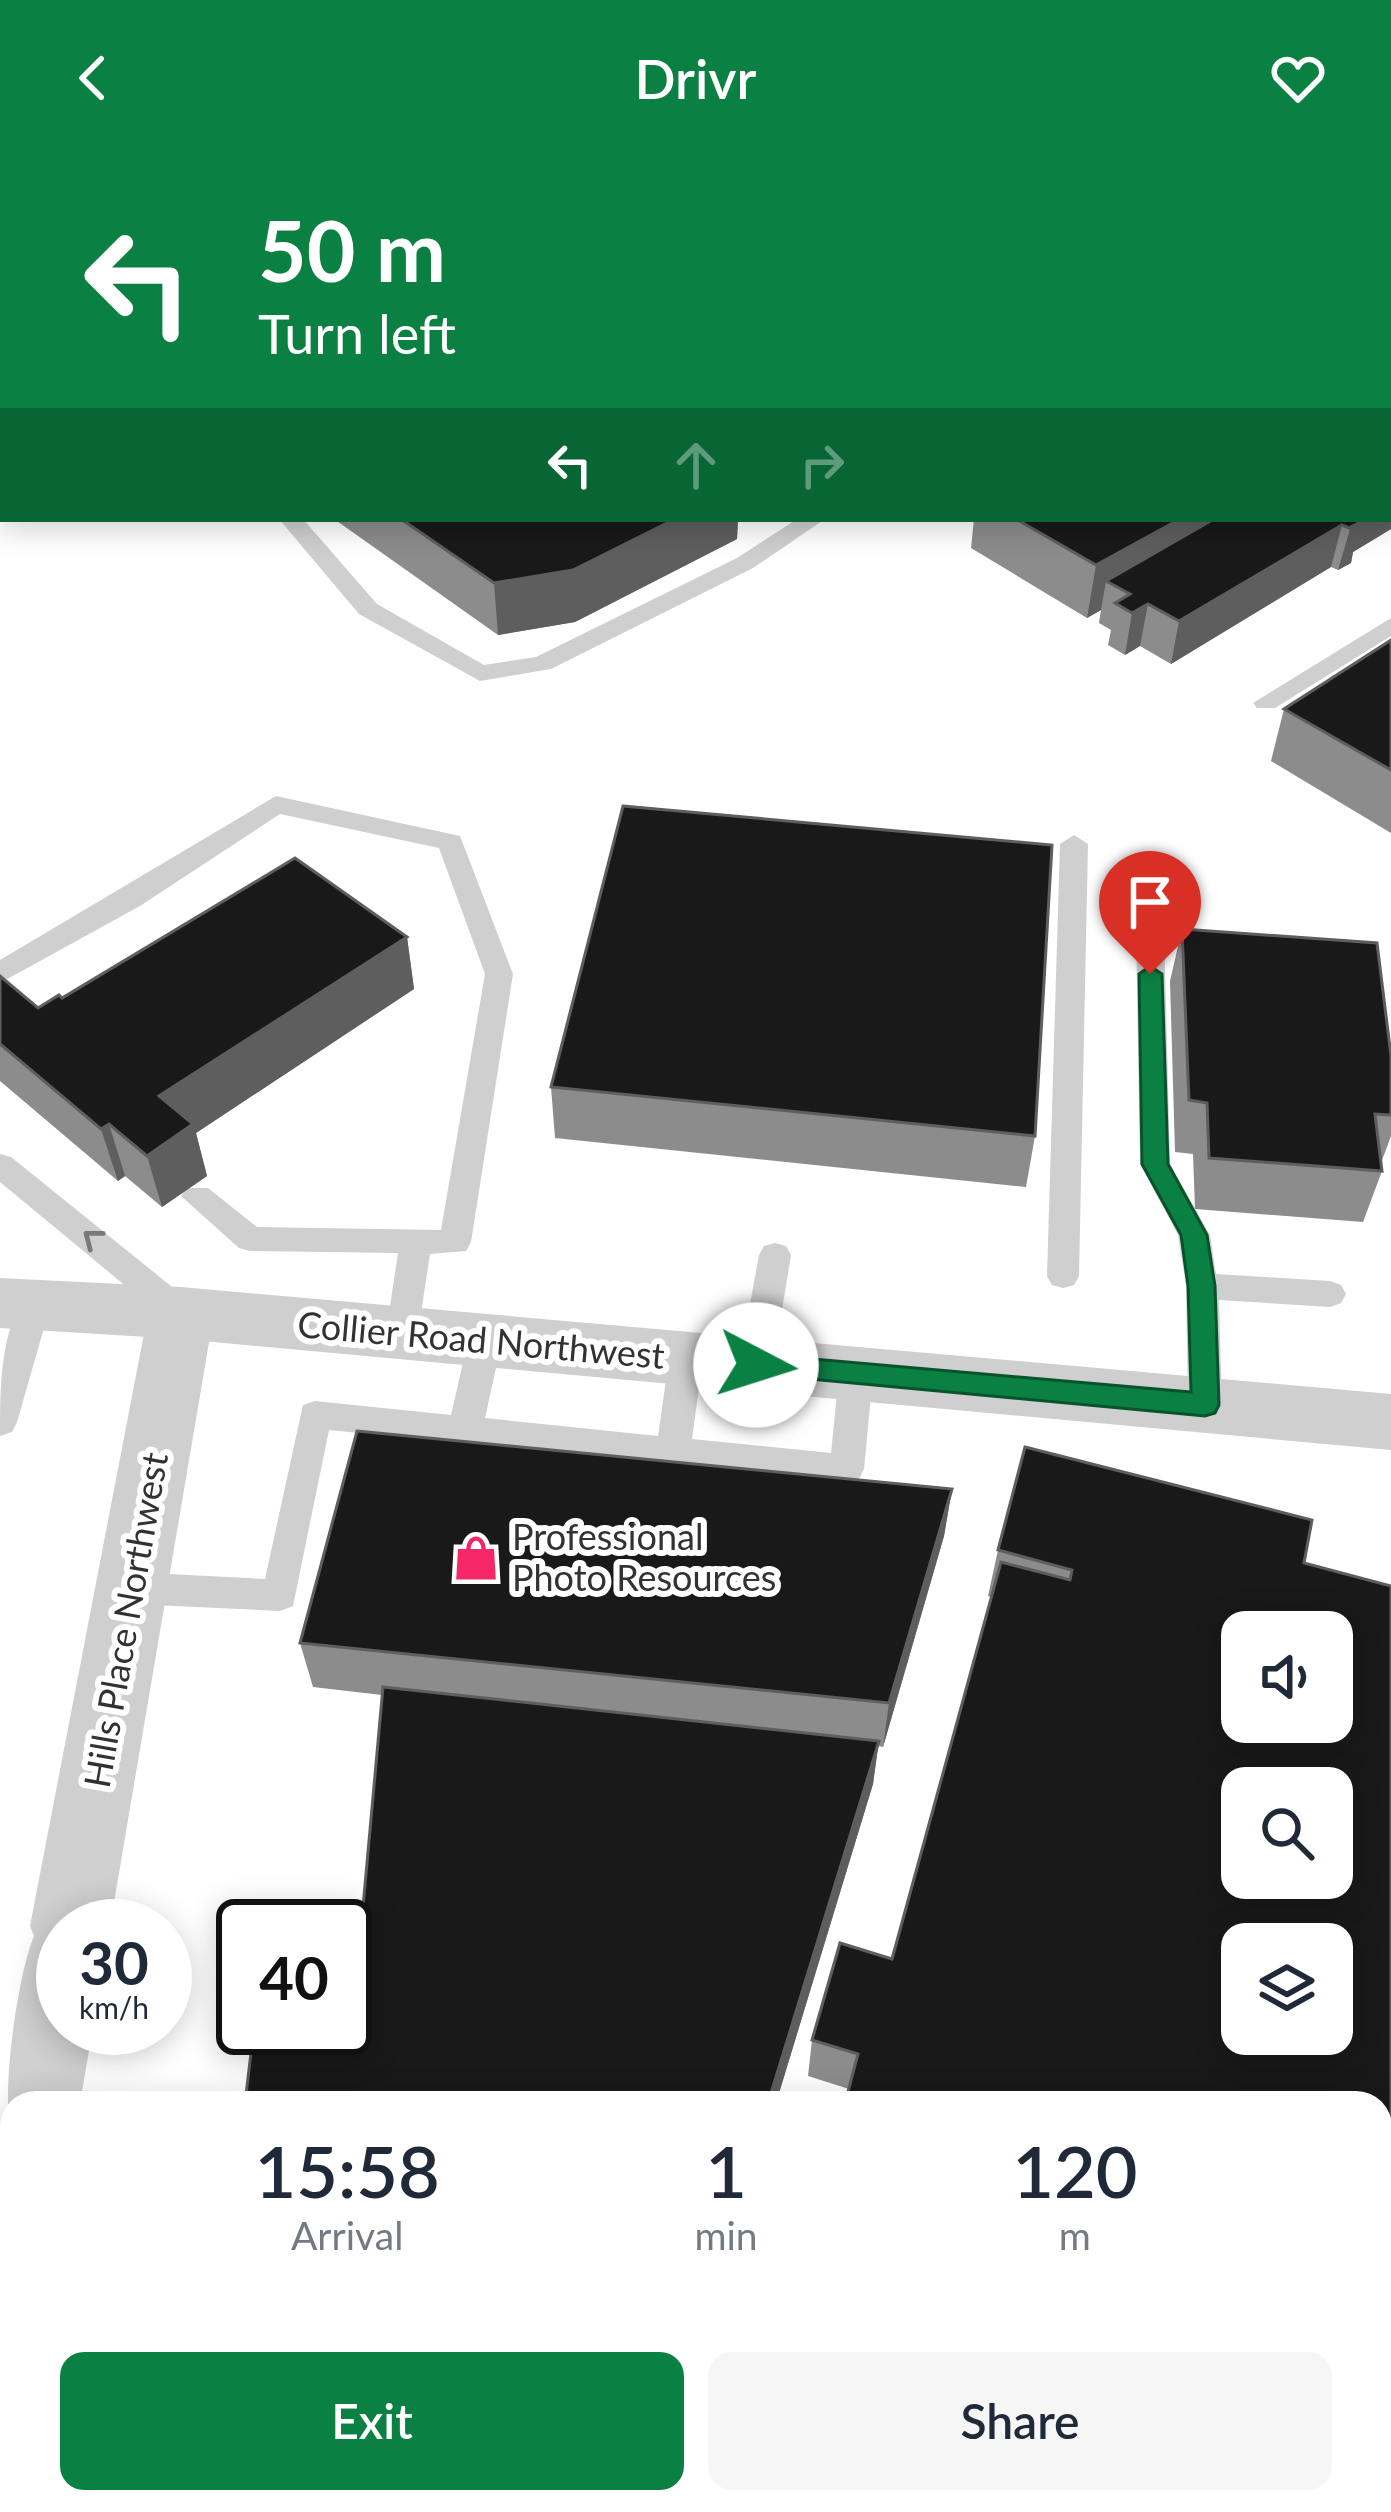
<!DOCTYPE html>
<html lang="en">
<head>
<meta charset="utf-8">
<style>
	:root { --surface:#fff; --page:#f6f6f7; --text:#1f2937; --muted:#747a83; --accent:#0b8043 }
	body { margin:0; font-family:Lato,sans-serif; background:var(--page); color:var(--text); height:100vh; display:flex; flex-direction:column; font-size:45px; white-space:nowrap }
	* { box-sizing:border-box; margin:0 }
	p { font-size:39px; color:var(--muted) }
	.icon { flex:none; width:66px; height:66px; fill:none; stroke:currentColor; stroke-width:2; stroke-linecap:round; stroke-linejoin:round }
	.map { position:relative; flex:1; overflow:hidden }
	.side { position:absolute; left:0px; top:1935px; width:1392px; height:423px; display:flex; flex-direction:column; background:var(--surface); border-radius:36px 36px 0 0; box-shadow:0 6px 30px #0003 }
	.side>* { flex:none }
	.guide { position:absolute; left:0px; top:0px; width:1392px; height:366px; box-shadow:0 6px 30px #0003; background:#0b8043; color:#fff; overflow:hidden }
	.tools { position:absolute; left:1221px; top:1455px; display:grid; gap:24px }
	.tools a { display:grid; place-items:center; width:132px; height:132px; border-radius:24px; background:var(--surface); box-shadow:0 6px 30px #0003; font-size:60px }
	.speed { position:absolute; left:36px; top:1743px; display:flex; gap:24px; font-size:60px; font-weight:700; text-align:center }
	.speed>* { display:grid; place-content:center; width:156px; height:156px; border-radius:50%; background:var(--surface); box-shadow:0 6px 30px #0003; line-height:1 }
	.speed small { font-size:30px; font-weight:400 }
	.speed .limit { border:6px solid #111; border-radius:18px; background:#fff; color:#111 }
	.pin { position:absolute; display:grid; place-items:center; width:102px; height:102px; color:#fff; margin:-123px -51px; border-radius:50% 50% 50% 0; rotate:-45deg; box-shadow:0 0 12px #0007 }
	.pin .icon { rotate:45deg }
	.me { position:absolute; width:132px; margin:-66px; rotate:95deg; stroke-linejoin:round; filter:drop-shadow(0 0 9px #0008) }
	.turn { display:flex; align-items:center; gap:42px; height:252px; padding:0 60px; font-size:54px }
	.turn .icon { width:156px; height:156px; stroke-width:2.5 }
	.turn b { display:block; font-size:84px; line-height:102px }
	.lanes { display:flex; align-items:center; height:114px; padding:0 60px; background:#0003; justify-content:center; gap:60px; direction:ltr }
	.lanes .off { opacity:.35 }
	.eta { display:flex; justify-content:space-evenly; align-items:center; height:204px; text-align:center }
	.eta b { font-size:72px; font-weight:600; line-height:84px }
	.primary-button { display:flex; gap:24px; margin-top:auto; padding:24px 60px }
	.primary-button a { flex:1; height:138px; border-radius:24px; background:var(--accent); color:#fff; font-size:48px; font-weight:600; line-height:138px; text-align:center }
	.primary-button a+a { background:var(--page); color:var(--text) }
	header { display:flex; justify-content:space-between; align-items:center; height:156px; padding:0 60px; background:var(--accent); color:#fff; font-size:54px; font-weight:600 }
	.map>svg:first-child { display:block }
</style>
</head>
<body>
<header><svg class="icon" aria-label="back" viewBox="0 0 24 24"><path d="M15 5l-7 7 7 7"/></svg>Drivr<svg class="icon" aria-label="heart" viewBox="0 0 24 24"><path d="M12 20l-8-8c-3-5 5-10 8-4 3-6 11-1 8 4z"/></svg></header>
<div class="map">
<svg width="1391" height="2356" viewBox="0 0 1391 2356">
	<rect width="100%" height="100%" fill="#fff"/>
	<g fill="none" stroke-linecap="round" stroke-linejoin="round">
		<g fill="#cfcfcf" fill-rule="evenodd">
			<path d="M1000,0H1017L1018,2L998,3Z"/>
			<path d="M3,26V39L0,40V27Z"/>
			<rect x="0" y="155" width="3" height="14"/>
			<path d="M279,363H303L377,448L484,509L536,501L737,402L797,363H825L753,412L551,513L480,525L359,458Z"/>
			<path d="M1391,462V480L1275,552H1257L1253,547Z"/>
			<path d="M276,640L460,680L513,818L471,1086L466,1095L430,1098L418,1177L414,1186L402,1190L390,1186L386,1177L398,1097L250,1095L239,1092L181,1040L186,1032H208L257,1071L441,1074L485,818L439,692L280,658L140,750L0,827V804Z"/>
			<path d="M1074,679L1088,688L1079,1120L1074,1129L1063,1132L1052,1129L1047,1120L1060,688Z"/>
			<path d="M1150,762L1164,771L1170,1008L1210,1079L1216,1118L1330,1125L1341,1129L1346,1138L1341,1147L1330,1151L1219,1144L1222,1249L1217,1259L1205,1263L1193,1259L1188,1249L1186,1130L1178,1079L1140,1008L1136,771Z"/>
			<path d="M0,998L11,1001L192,1147L196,1156L192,1165L180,1169L168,1165L0,1026Z"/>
			<path d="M775,1087L786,1090L791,1099L773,1209L768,1218L756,1222L744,1218L739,1209L759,1099L764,1090Z"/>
			<path d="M34,1138L46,1142L50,1151L17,1266L12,1276L0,1280C0,1232 0,1186 22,1142Z"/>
			<path d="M485,1172L497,1176L502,1185L485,1262L658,1280L669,1203L674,1194L686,1190L698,1194L703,1203L692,1283L831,1297L839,1218L844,1209L856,1205L868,1209L873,1218L864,1313L859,1323L847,1327L329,1274L293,1450L280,1455L131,1448L118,1443L113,1432L118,1421L131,1416L265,1423L303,1249L315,1245L451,1259L468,1185L473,1176Z"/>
			<path d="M0,2322L12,2324V2346H64L69,2356H0Z"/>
		</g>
		<g fill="#cfcfcf" fill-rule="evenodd">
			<path d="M879,0H921L923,3H881Z"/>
			<rect x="1389" y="222" width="2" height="27"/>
			<path d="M181,1131L204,1139L214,1157L110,1770H63V1872H93L80,1947H12V1978C0,1945 17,1820 34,1780L30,1770L148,1157L158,1139Z"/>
			<path d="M12,2047V2198L0,2203V2052Z"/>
		</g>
		<path fill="#cfcfcf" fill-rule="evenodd" d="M0,1122L181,1131L1391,1238V1294L181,1183L0,1172Z"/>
	</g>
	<g fill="#8c8c8c" fill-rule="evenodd">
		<path d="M1177,0H1391V25L1389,26V3H1184Z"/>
		<path d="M1391,42V142H1389V43Z"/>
		<path d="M1391,297V373L1353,396L1351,407L1338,414L1331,411L1171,508L1140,490L1125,499L1108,489L1111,474L1099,467L1101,454L1087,462L971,392L974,363H1389Z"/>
		<path d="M334,363H738L737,383L575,466L498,479Z"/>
		<path d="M1391,484V677L1271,605L1284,553Z"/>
		<path d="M1182,773L1391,900V980L1381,1007L1382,1015L1363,1066L1195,1053L1193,998L1175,996L1170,825Z"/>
		<path d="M407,781L414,833L196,977L207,1020L162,1051L125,1020L118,1025L0,925V820L38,852L62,842Z"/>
		<path d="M551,931L1035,980L1026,1031L555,982Z"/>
		<path d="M1025,1291L1312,1364L1304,1407L1391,1430V2356H956L947,2346H1380V1947H845L849,1933L808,1920L812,1884L840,1787L892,1803L991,1441L988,1440L998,1394ZM1242,1476H1332V1566H1242ZM1242,1632H1332V1722H1242ZM1242,1788H1332V1878H1242Z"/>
		<path d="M952,1333L944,1380L883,1591L878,1590L873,1628L776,1947H245L359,1795L382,1539L313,1531L300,1487Z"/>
	</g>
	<g fill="#5e5e5e">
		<path d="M1351,0H1391V25L1389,26V3H1345Z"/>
		<path d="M1391,338V373L1353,396L1351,407L1338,414L1353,363H1389V340Z"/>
		<path d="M675,363H738L737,383L575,466L498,479L494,427Z"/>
		<path d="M1180,363H1262L1106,425L1101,454L1087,462L1096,409Z"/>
		<path d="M1342,369L1331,411L1171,508L1179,465Z"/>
		<path d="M1148,448L1140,490L1125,499L1132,457Z"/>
		<path d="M407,781L414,833L196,977L207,1020L162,1051L147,1000L159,940Z"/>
		<path d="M109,968L125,1020L118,1025L101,973Z"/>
		<path d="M952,1333L944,1380L883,1591L889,1547Z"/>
		<path d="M879,1585L873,1628L776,1947H768Z"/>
	</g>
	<g fill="#191919" stroke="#5e5e5e" stroke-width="3" fill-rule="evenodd">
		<path d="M34,0H153L158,3H39Z"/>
		<path d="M166,0H833L839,3H158Z"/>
		<path d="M1294,0H1351L1345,3H1300Z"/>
		<path d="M1391,42V90L1389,91V43Z"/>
		<path d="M1389,296L1391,297V338L1389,340Z"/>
		<path d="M401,363H675L573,414L494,427Z"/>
		<path d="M1016,363H1180L1096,409Z"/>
		<path d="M1214,363H1359L1362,365L1349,372L1342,369L1179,465L1148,448L1132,457L1115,447L1130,438L1106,425Z"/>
		<path d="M1391,484V614L1284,553Z"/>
		<path d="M623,650L1052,689L1035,980L551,931Z"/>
		<path d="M295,702L407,781L159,940L193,968L147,1000L109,968L101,973L0,888V820L38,852L59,839L62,842Z"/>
		<path d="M1182,773L1377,787L1391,900V959L1375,958L1382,1015L1209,1002L1207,947L1189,944Z"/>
		<path d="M357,1275L952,1333L889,1547L300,1487Z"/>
		<path d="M1025,1291L1312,1364L1304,1407L1391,1430V2356H987L978,2346H1380V1947H845L858,1898L812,1884L840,1787L892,1803L1001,1406L1070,1424L1072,1414L998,1394ZM1242,1476H1332V1566H1242ZM1242,1632H1332V1722H1242ZM1242,1788H1332V1878H1242Z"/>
		<path d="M383,1531L879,1585L768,1947H245L254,1872H345V1795H359Z"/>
	</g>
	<defs><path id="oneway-chevron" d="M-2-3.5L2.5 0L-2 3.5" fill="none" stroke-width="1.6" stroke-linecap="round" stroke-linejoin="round" transform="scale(3)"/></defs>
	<use stroke="#797979" href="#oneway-chevron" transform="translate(92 1082) rotate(-142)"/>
	<path fill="#0b8043" stroke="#07532c" stroke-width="3" d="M1150,810L1162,818L1168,1008L1207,1079L1215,1130L1219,1249L1215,1257L1205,1260L747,1217L742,1209L747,1201L756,1198L1191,1236L1188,1130L1181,1079L1142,1008L1139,818Z"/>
	<defs>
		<g id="shop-bare" transform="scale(3.6)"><path d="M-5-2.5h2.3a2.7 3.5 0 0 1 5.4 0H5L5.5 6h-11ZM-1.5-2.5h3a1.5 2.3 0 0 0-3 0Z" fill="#f52768" stroke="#fff" stroke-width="2.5" paint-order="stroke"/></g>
	</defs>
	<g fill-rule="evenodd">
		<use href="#shop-bare" x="476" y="1402"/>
	</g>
	<g text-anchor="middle" stroke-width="12" stroke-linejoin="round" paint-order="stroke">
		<g font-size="36" fill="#323232" stroke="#fff">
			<text transform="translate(481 1184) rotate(5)" y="13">Collier Road Northwest</text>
			<text transform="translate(126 1464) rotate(-80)" y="13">Hills Place Northwest</text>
		</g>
		<g font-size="36" fill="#323232" stroke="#fff" text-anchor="start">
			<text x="512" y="1394">Professional<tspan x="512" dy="41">Photo Resources</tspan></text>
		</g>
	</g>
</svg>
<div class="tools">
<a><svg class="icon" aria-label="sound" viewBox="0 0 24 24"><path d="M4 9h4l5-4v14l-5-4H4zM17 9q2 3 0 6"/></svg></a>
<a><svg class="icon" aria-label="search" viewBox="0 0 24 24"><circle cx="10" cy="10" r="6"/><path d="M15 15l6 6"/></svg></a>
<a><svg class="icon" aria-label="layers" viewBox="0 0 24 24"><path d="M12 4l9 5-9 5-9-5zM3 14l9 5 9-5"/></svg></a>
</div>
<div class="speed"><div>30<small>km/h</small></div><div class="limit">40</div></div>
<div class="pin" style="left:1150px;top:818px;background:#d93025"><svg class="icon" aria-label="arrive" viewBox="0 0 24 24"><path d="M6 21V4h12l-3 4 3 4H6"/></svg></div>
<svg class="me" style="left:756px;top:1209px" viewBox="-20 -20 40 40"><circle r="19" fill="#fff"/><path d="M0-13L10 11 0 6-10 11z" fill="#0b8043"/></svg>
<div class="guide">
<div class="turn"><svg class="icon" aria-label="left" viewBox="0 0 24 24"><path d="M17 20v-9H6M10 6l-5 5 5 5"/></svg><div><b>50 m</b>Turn left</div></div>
<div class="lanes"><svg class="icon" aria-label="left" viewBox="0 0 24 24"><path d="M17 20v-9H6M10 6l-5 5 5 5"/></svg><svg class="icon off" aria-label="ahead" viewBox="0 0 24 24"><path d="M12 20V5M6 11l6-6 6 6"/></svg><svg class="icon off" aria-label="right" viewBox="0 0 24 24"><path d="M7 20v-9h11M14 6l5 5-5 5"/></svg></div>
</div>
<section class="side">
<div class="eta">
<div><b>15:58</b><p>Arrival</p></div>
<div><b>1</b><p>min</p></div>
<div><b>120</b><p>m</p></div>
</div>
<div class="primary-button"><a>Exit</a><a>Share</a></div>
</section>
</div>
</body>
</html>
